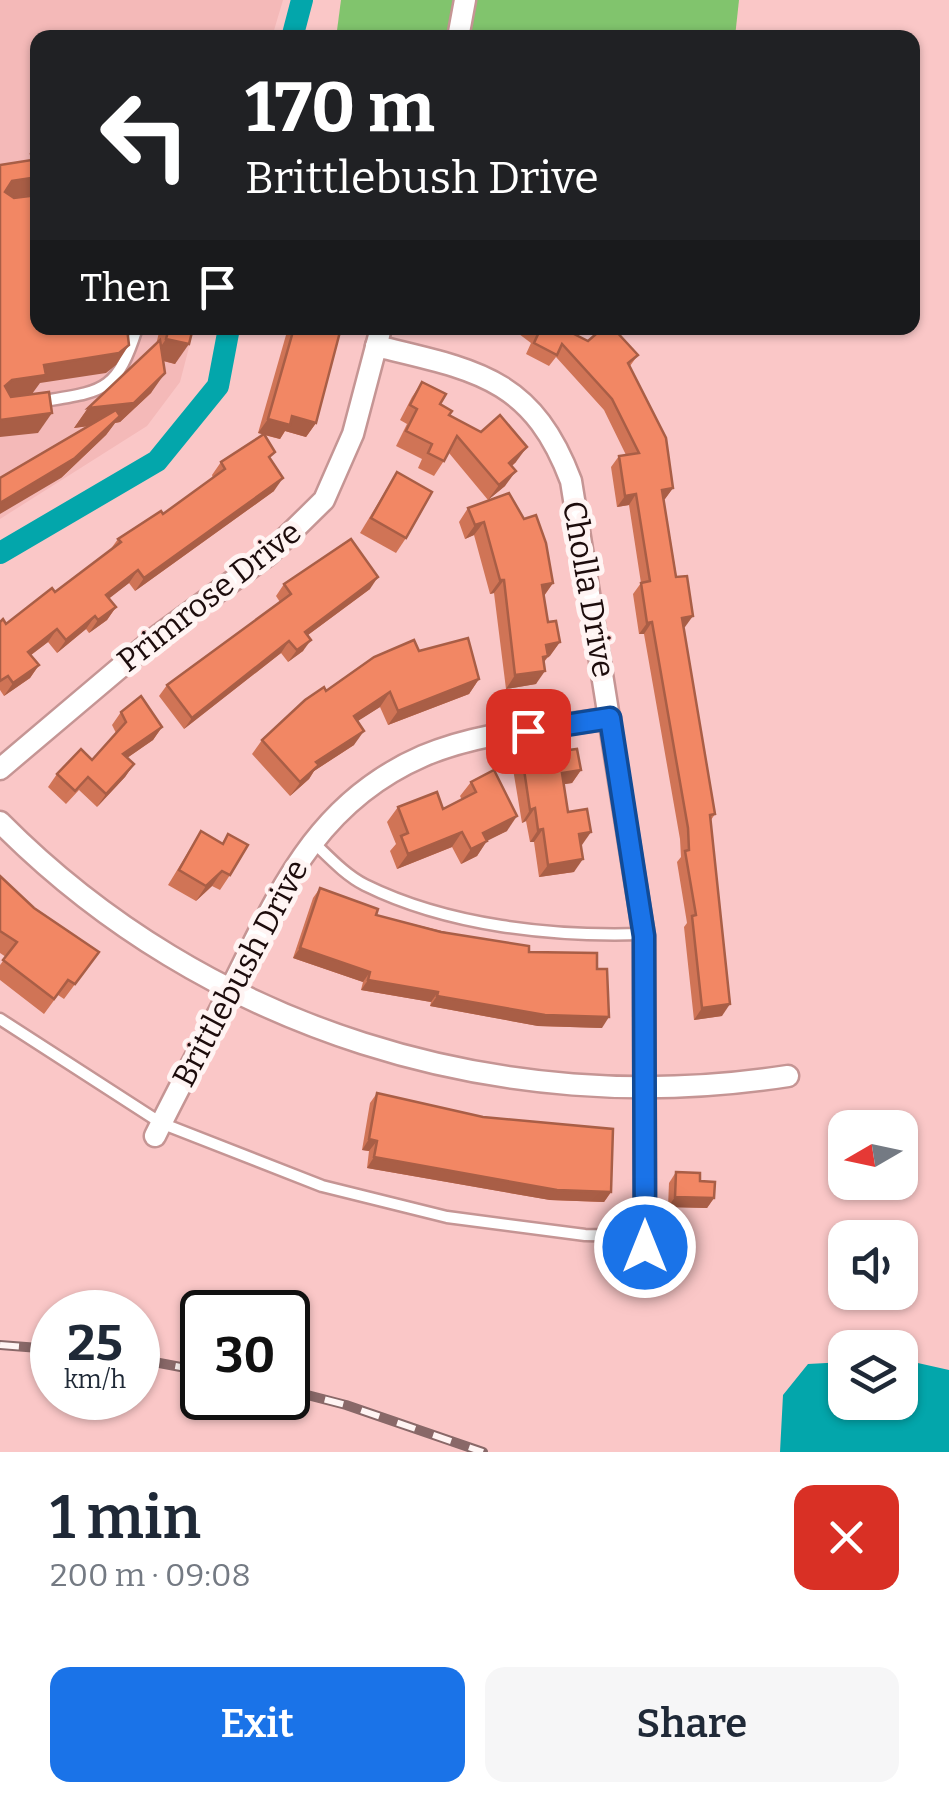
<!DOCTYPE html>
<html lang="en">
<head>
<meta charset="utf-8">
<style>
	:root { --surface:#fff; --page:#f6f6f7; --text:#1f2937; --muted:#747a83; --accent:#1a73e8 }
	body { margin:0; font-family:Bitter,serif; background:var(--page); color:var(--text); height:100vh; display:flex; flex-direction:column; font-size:38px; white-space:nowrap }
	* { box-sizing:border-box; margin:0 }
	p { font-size:32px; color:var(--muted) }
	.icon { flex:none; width:55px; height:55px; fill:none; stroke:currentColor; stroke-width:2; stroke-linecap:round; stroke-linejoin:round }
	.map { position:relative; height:1452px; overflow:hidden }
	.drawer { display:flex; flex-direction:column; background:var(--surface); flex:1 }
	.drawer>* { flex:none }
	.hud { position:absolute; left:30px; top:30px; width:890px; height:305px; border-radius:20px; box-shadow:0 2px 8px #0004; background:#202124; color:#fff; overflow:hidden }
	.needle { width:65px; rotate:261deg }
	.buttons { position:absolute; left:828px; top:1110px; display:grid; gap:20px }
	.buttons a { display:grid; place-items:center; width:90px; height:90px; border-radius:20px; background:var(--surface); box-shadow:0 2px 8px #0004; font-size:50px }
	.speed { position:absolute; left:30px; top:1290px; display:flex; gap:20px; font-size:50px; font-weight:700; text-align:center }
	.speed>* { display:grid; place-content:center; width:130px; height:130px; border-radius:50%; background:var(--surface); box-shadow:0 2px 8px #0004; line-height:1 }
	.speed small { font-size:25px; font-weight:400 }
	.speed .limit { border:5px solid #111; border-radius:15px; background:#fff; color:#111 }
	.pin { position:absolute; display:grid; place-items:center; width:85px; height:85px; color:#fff; margin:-42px; border-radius:20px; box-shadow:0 5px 15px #0006 }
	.me { position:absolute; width:110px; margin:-55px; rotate:0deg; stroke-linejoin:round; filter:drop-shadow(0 0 8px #0008) }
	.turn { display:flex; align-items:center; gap:35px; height:210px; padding:0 50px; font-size:45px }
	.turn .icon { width:130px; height:130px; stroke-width:2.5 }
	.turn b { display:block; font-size:70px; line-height:85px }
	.then { display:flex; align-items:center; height:95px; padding:0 50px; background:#0003; gap:20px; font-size:38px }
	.round { display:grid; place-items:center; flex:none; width:105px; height:105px; border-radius:20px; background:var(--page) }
	.overview { display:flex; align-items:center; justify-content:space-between; height:170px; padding:0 50px }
	h1 { font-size:60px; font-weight:600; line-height:75px }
	.cta { display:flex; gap:20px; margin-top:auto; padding:20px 50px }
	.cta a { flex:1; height:115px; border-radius:20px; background:var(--accent); color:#fff; font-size:40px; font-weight:600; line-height:115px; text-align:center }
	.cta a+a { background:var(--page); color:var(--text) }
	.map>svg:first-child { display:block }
</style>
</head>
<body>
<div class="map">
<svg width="949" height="1452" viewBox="0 0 949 1452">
	<rect width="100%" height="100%" fill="#fac7c7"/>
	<path fill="#f4b9b8" d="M0,0H283L272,37L38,38V328H194L180,382L147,426L0,519Z"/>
	<path fill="#81c46d" d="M341,0H739L735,37L336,38Z"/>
	<path fill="#03a6ab" d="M900,1359L949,1370V1452H780L783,1395L808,1364L845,1362V1402H900Z"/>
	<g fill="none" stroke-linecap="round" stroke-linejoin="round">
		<g stroke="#03a6ab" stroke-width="22">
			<path d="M292,38L302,0"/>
			<path d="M0,553L157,461L218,386L229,328"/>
		</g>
		<g stroke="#c59594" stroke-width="15">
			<g id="lane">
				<path d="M38,402C103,391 116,394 137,328"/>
				<path d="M312,841C328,856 345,875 365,885C448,926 553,937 643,934"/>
				<path d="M0,1019L161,1123L322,1186L447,1217L585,1235L645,1236"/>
			</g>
		</g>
		<g stroke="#c59594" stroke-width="25">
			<g id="street">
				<path d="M458,38L465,0"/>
				<path d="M376,346C475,370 532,377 571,481L644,936L645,1247"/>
				<path d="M0,769L155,638L268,555L324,500L353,434L381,328"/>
				<path d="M0,822C205,1029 501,1121 788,1076"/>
				<path d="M155,1136C180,1085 207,1036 232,986C280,890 317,802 423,756C481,731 549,728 610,718"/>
			</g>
		</g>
		<use href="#lane" stroke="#fff" stroke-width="10"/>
		<use href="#street" stroke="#fff" stroke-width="20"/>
		<g stroke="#896868" stroke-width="10">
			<g id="rail">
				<path d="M0,1345L52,1349"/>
				<path d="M138,1359L202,1371"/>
				<path d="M288,1390L346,1405L483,1452"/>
			</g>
		</g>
		<use href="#rail" stroke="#fff4f3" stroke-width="6" stroke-dasharray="19" stroke-linecap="butt"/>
	</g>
	<g fill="#d07456">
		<path d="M160,328H193L175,364L163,361L151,393L120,422L115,423L106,435L61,478L88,426L74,428L88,408L156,345Z"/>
		<path d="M288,328H341L316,423L306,437L285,431L280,439L264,435L270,459L274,491L135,591L129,583L109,598L116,607L107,620L89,633L86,629L57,653L48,642L31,655L39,665L30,678L4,696L0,690V622L6,624L55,592L110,550L118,539L163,514L213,478L212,475L221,462L263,434L258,433Z"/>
		<path d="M511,328H562L588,341L638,355L630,366L673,488L664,500L685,627L683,628L715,814L711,820L722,1016L694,1020L684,927L687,923L677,862L681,857L680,839L644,634H639L633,594L641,583L629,505L617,507L611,467L619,456L626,455L604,410L556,357L549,366L526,354L531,343Z"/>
		<path d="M422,382L449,415L516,462L512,466L505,486L488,500L449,453L434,476L418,468L422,459L396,446L407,424L400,420L412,397Z"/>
		<path d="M397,472L406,538L396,553L360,533Z"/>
		<path d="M468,508L553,583L544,596L548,622L560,642L544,662L536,684L506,689L494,593L490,594L474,535L465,539L459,522Z"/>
		<path d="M284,584L370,589L308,635L303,651L288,662L281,653L184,729L159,696L167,685L280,602L276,596Z"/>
		<path d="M419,651L479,679L469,694L388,725L380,707L357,721L354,745L314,771L309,779L290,796L252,754L262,740L326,691Z"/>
		<path d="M121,712L162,727L153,740L127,758L134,764L125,777L97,807L79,790L66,804L48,787L57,774L92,760L116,733L112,725Z"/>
		<path d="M522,756L581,770L572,783L563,784L568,812L591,832L580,845L574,872L539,877L534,842H530L526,821L522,823L513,769Z"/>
		<path d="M471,782L507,831L487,840L477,856L461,864L452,847L397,869L390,851L396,844L387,822L398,807L443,809L462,800L460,796Z"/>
		<path d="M201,831L222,843L228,834L230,875L220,890L212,886L196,901L168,885Z"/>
		<path d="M0,876L34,908L99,952L64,999L58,995L44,1014L0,980V965L6,957L0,953Z"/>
		<path d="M320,888L376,915L529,952L602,1028L538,1026L430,1006L431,1002L361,990L363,982L293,958L313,898Z"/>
		<path d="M377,1093L611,1192L604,1202L550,1200L367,1168L369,1151L362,1150L370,1103Z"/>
		<path d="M676,1172L700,1181L714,1198L707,1208L668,1207L669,1183Z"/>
	</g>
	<g fill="#a95e46">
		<path d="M38,177L37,194L0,200L12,181Z"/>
		<path d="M166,339L189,344L175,364L153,358Z"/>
		<path d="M129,345L116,365L106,373L40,383L32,394L0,399L5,386L12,380L44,365Z"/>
		<path d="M165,373L151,393L120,422L115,423L106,435L61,478L0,514V503L112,423L74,428L88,408Z"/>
		<path d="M52,413L38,433L0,437V420Z"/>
		<path d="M292,416L316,423L306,437L285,431L280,439L258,433L268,419Z"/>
		<path d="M527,447L516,462L498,478L509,463Z"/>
		<path d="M516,471L505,486L488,500L499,485Z"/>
		<path d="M283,478L274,491L135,591L144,578Z"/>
		<path d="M673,488L665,499L654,501L662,490Z"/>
		<path d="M636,494L629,505L617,507L625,496Z"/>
		<path d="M484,522L474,535L465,539L475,525Z"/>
		<path d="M138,570L129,583L97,608L106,595Z"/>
		<path d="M378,577L370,589L297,643L305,632Z"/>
		<path d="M500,580H504L494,593L490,594Z"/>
		<path d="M553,583L543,597L542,585Z"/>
		<path d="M116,607L107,620L89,633L98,620Z"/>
		<path d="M95,616L86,629L57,653L66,640Z"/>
		<path d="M693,616L685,627L674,629L682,618Z"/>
		<path d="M652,622L644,634H639L647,623Z"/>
		<path d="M57,629L48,642L19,664L28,652Z"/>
		<path d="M311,640L303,651L288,662L297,650Z"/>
		<path d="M289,641L281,653L184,729L192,718Z"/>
		<path d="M560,642L550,656H548L538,670L546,645Z"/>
		<path d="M39,665L30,678L4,696L13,683Z"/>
		<path d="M545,671L536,684L506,689L515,675Z"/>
		<path d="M479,679L469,694L388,725L398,711Z"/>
		<path d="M390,692L380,707L344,730L354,716Z"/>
		<path d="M162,727L153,740L114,767L123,754Z"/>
		<path d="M364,731L354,745L314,771L309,779L290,796L316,762Z"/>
		<path d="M134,764L125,777L97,807L106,794Z"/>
		<path d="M581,770L572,783L553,786L562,773Z"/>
		<path d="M535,808L526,821L522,823L530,810Z"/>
		<path d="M517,816L507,831L473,848L483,833Z"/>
		<path d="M543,829L534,842H530L538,830Z"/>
		<path d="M462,832L452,847L397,869L408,854Z"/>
		<path d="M591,832L582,845L570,846L579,834Z"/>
		<path d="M487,841L477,856L461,864L471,849Z"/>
		<path d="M583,859L574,872L539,877L548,865Z"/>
		<path d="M222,871L212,886L196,901L206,886Z"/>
		<path d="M300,948L370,972L363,982L293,958Z"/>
		<path d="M368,980L438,992L431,1002L361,990Z"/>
		<path d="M437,996L609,1017L602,1028L538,1026L430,1006Z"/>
		<path d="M730,1004L722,1016L694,1020L702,1008Z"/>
		<path d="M369,1139L377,1141L369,1151L362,1150Z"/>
		<path d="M374,1157L611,1192L604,1202L550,1200L367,1168Z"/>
		<path d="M675,1197L714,1198L707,1208L668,1207Z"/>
	</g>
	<g fill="#f28764" stroke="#a95e46" stroke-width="2.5">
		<path d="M38,153V177L12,181L5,192L14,198L38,195V328H127L129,345L119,353L44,365L46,375L12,380L5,386L11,397L49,392L52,413L0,420V165L32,160L31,154Z"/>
		<path d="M169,328H193L189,344L166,339Z"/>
		<path d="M294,328H341L316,423L292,416L290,425L268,419Z"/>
		<path d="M534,328H562L588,341L603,328H613L638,355L628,363L666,438L673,488L662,490L676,577L687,576L693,616L682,618L715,814L710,815L730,1004L702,1008L692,916L696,915L685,851L689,850L688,828L652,622L647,623L641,583L650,581L636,494L625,496L619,456L639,453L612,399L562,344L557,355L534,343L539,332Z"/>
		<path d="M160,340L165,373L134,403L88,408Z"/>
		<path d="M422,382L446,394L440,404L452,411L449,415L481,432L500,415L527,447L509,463L516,471L499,485L457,436L444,461L428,453L432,444L406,431L417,409L410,405Z"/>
		<path d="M116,410L120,416L75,458L0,503V478Z"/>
		<path d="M264,434L275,452L269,457L283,478L144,578L138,570L106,595L116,607L98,620L95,616L66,640L57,629L28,652L39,665L13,683L8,676L0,681V622L3,619L6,624L52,588L55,592L121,542L118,539L161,511L163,514L225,469L221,462Z"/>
		<path d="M397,472L432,492L406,538L371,518Z"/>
		<path d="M509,493L524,519L536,515L546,543L553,583L542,585L548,622L556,621L560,642L546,645L548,656L543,657L545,671L515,675L504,580H500L484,522L475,525L468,508Z"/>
		<path d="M351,539L378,577L305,632L311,640L297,650L289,641L192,718L167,685L291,594L284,584Z"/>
		<path d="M468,638L479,679L398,711L390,692L354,716L364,731L316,762L319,765L300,782L262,740L305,700L324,687L326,691L374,657L414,640L419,651Z"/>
		<path d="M141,696L162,727L123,754L134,764L106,794L88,777L75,791L57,774L81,749L92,760L126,722L121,712Z"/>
		<path d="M577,749L581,770L562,773L568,812L587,809L591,832L579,834L583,859L548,865L543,829L538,830L535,808L530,810L522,756Z"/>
		<path d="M494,770L517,816L483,833L487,841L471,849L462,832L408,854L401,836L408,833L398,807L437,792L443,809L476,792L471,782Z"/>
		<path d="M201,831L223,844L228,834L248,845L230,875L222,871L206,886L179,870Z"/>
		<path d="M0,876L34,908L99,952L75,984L68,980L54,999L3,960L17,942L0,931Z"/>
		<path d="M320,888L378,909L376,915L441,932L529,946V952L597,953V969H607L609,1017L545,1015L437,996L438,992L368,980L370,972L300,948Z"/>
		<path d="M377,1093L483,1117L613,1129L611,1192L557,1190L374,1157L377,1141L369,1139Z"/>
		<path d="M676,1172L700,1173V1181L715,1182L714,1198L675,1197Z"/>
	</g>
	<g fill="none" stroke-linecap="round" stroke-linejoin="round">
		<g stroke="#114b97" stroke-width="25">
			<path id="route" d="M528,731L610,718L644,936L645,1247"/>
		</g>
		<use href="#route" stroke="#1a73e8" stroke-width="18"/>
	</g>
	<g text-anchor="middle" stroke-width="10" stroke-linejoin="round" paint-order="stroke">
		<g font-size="32" fill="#1d0c0c" stroke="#fff4f3">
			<text transform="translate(589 589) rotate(80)" y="11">Cholla Drive</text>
			<text transform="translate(209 596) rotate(-38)" y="11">Primrose Drive</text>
			<text transform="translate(240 973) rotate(-62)" y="11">Brittlebush Drive</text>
		</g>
	</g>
</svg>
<div class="buttons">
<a><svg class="needle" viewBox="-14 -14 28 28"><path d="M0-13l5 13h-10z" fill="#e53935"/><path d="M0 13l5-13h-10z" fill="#747a83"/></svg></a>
<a><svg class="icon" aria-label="sound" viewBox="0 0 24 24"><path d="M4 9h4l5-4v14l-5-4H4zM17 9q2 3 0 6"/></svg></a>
<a><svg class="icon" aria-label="layers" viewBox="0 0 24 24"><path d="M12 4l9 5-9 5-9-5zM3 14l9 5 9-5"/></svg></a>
</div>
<div class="speed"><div>25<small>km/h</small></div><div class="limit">30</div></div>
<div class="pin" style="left:528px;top:731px;background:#d93025"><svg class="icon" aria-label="arrive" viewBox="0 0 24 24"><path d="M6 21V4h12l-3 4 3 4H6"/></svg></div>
<svg class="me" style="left:645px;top:1247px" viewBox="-20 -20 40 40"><circle r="17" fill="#1a73e8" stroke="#fff" stroke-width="3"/><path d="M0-11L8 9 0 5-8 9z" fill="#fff"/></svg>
<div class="hud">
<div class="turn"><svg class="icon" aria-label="left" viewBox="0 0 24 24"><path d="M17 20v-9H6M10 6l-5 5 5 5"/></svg><div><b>170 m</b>Brittlebush Drive</div></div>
<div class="then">Then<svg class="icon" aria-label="arrive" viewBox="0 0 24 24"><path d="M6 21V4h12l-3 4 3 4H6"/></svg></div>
</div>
</div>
<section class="drawer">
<div class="overview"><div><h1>1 min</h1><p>200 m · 09:08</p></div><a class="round" style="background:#d93025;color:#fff"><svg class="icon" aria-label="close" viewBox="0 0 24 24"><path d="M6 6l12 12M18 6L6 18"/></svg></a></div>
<div class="cta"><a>Exit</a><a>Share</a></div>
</section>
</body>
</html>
